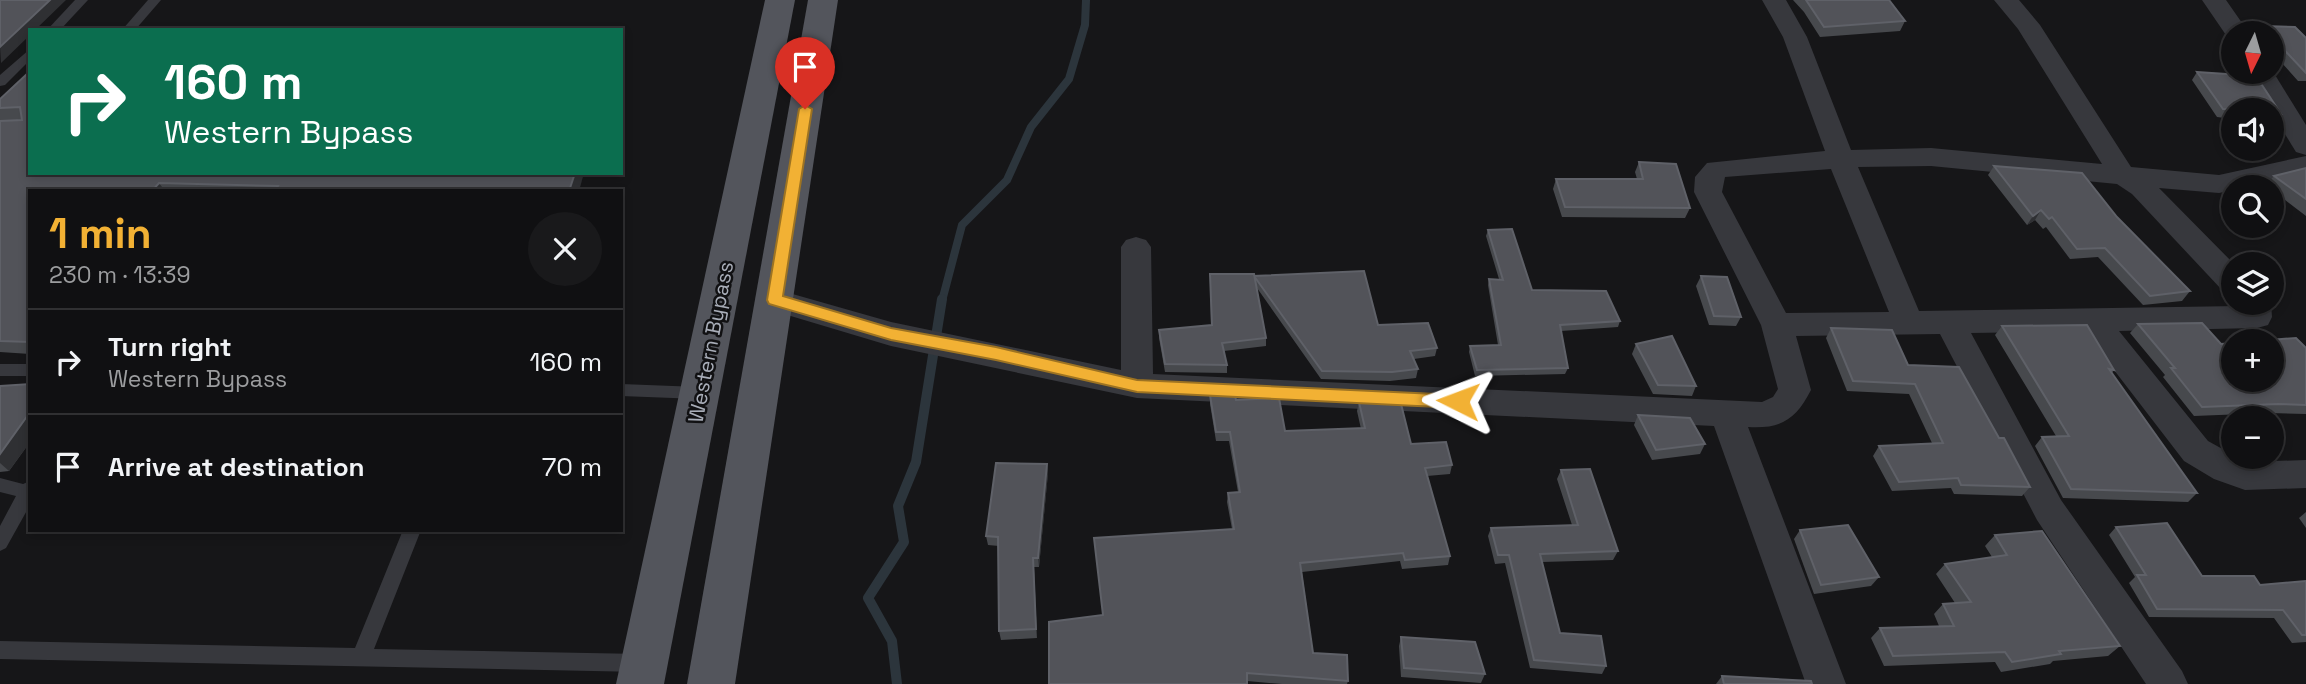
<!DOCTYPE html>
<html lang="en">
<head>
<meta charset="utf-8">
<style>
	:root { --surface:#101012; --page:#19191b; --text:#f1f3f6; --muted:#9c9d9f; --line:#303032; --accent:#f2b134 }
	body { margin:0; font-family:"Space Grotesk",sans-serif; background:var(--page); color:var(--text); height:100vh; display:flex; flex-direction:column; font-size:26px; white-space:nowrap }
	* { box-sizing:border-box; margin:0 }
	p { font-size:23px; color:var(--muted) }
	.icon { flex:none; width:38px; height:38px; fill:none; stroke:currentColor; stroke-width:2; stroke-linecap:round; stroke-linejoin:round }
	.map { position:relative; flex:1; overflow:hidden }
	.details { position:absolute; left:28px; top:189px; width:595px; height:343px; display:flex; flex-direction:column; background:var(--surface); border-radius:0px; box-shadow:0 4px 10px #0003,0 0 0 2px var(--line) }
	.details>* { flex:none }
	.guide { position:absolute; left:28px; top:28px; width:595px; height:147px; border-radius:0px; box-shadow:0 4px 10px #0003,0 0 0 2px var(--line); background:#0b6e4f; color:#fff; overflow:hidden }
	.needle { width:46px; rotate:185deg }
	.buttons { position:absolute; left:2221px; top:21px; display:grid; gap:14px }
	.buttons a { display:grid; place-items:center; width:63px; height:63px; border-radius:50%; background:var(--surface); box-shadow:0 4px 10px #0003,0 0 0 2px var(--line); font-size:35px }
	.pin { position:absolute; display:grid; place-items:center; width:60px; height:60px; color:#fff; margin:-72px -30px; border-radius:50% 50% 50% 0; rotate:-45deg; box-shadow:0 0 7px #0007 }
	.pin .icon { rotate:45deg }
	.me { position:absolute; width:77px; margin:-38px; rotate:273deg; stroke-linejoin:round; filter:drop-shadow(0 0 5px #0008) }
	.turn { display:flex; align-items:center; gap:24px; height:147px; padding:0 21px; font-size:32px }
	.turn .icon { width:91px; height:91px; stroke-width:2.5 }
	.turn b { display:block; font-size:49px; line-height:60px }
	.round { display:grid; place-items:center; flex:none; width:74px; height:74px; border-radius:37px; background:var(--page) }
	.headline { display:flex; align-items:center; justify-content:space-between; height:119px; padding:0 21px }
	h1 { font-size:42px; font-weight:700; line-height:52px; color:var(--accent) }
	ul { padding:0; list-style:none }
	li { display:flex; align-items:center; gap:21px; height:105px; padding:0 21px; border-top:2px solid var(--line) }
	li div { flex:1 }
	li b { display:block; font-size:26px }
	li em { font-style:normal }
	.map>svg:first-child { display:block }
</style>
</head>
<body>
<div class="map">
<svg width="2306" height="684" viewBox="0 0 2306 684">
	<rect width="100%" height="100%" fill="#161618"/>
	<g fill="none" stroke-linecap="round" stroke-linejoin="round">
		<path stroke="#2c353c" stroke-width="8" d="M942,301L962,225L1007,180L1031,127L1069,79L1085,25L1086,0"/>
		<path stroke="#2c353c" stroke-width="10" d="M897,684L892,641L868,598L904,542L898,506L916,462L942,299"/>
		<g fill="#37383d" fill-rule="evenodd">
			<path d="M75,0H88L60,30H47Z"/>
			<path d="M148,0H161L135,30H122Z"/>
			<path d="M30,49V60L5,85L0,86V75Z"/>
			<rect x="0" y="364" width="30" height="12"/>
			<path d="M621,384L699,387L705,389L707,393L705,397L699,399L621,396Z"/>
			<path d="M0,478L23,484L30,481V505L6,548L0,551V526L16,496L0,492Z"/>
			<path d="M403,530H421L374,649L641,654L648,657L651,663L648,669L641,672L0,659V641L355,648Z"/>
		</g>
		<g fill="#37383d" fill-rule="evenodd">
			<path d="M1762,0H1786L1807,37L1851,150L1931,148L2102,164L2018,29L1994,0H2019L2040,25L2131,167L2219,175L2306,156V174L2233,187V190L2219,193L2159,188L2234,264L2233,293L2222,290L2132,194L2117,184L1931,166L1858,167L1919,311L2239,306L2238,303H2271L2272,317L2268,325L2257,328L2119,331L2208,441L2246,462L2306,460V488L2245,490L2214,479L2184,461L2084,331L1971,333L2061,500L2182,671L2188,684H2146L2037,520L1940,334L1796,336L1811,390C1796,419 1782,429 1748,427L1846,684H1806L1714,426L1137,398L891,346L764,308L760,300L764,292L775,289L891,322L1121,370V247L1126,240L1136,237L1146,240L1151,247L1153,374L1762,402L1773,397L1778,389L1761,325L1694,192L1695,177L1707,163L1825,151L1783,37ZM1831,169L1889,312L1786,313L1722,192L1725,177Z"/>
			<path d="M2202,0H2226L2249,33H2233V39L2228,38Z"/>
			<path d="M2272,70L2306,125V155L2296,152L2247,72Z"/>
		</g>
		<g fill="#53555c" fill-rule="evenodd">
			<path d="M765,0H795L664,684H616Z"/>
			<path d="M808,0H838L735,684H687Z"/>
		</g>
	</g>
	<g fill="#47494d">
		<path d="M1793,0H1889L1905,21L1900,31L1820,37L1804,12Z"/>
		<path d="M2262,26L2306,38V81H2298L2272,52V33H2256Z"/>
		<path d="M2197,72L2281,114L2275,122H2272V110H2233V119L2217,117L2192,80Z"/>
		<path d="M30,73V173L579,191H30V354L0,352V121L22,120H0V99Z"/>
		<path d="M1639,162L1690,208L1685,218L1562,217L1553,189L1556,179H1637L1635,172Z"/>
		<path d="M1994,166L2117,217L2190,291L2182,301L2143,305L2098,257L2070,259L2046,227L2043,229L2035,220L2027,225L1988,175Z"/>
		<path d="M2306,168V216L2272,190V187H2268L2265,186L2274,176Z"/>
		<path d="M1488,230L1532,290L1620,321L1618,327L1561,331L1568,368L1565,374L1475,376L1469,352L1470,346L1498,345L1488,285L1489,279H1499L1486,236Z"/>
		<path d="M1210,274L1254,276L1437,348L1435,356L1414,359L1418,369L1416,378L1390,381L1321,379L1257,288L1266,338V346L1224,351L1227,365V373L1165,372L1159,338V330L1211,325Z"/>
		<path d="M1701,276L1741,317L1736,326L1709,325L1696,286Z"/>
		<path d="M2138,324L2221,344L2306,348V414L2269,413L2194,416L2163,377L2165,375L2130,333Z"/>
		<path d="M2002,326L2114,370L2112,373L2197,493L2188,502L2063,498L2035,446L2042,437L2056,436L1995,335Z"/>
		<path d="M1831,328L1908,365L1999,438L2030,487L2022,496L1954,494L1951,488L1892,491L1873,456L1879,446L1932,443L1909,394L1847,391L1826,338Z"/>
		<path d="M1636,344L1696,386L1692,396L1653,394L1632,354Z"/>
		<path d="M30,384V442L9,471L0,472V386Z"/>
		<path d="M1210,395L1236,400L1285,431L1361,429L1357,411L1359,402L1411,444L1452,465L1450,474L1427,476L1450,556L1448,565L1402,569L1400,561L1302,572L1313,653L1348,681L1347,684H1282L1247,681L1102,616L1232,529L1227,502L1228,493L1238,492L1229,441H1216L1210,404Z"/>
		<path d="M1638,415L1705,444L1700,454L1652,460L1634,425Z"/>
		<path d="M1047,464L1048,473L1039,567H1034L1037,638L1001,640L999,631V546L988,545L986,536Z"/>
		<path d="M1561,470L1618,551L1613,560L1542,562L1560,633L1606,666L1602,674L1530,668L1505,563L1495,564L1488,536L1491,528L1572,525L1557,479Z"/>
		<path d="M2306,512V528L2299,518Z"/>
		<path d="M2116,527L2202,576L2260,585L2306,581V642L2292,643L2274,618L2149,617L2129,583L2135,577L2109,535Z"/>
		<path d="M1800,530L1879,577L1871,586L1814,594L1794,539Z"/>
		<path d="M1995,535L2120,646L2108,656L2053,661L2050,664L2001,672L1995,662L1884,666L1871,638L1880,628L1939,626L1934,614L1943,604L1955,603L1936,574L1945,564L1992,557L1985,546Z"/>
		<path d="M1401,637L1485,674L1481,683L1401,677L1399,646Z"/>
		<path d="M1722,676L1812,684H1716Z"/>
	</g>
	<g fill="#2f3033">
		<path d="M50,0H66L35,30H30V35L1,63L0,47Z"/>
		<path d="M575,173H584L579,191H569Z"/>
		<path d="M159,183L165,191H152Z"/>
		<path d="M2041,210L2035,220L2027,225L2033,216Z"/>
		<path d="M28,415L30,417V442L9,471L0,463V454Z"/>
		<path d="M1047,464L1048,473L1039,567L1038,558Z"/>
		<path d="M1033,558L1034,567L1037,638L1036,629Z"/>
	</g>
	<g fill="#525359" stroke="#5f6168" stroke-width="2">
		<path d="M0,0H50L0,47Z"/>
		<path d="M1806,0H1889L1905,21L1824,27Z"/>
		<path d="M2262,26L2295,27L2306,38V73L2272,37V33H2268Z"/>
		<path d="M2197,72L2256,76L2281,114H2272V110L2223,109Z"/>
		<path d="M28,73H30V173H575L569,191H275L278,186L159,183L152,191H30V342L0,341V121L22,120L20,107L0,108V99Z"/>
		<path d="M1639,162L1676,164L1690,208L1565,207L1556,179H1643Z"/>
		<path d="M1994,166L2082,173L2117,217L2190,291L2150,296L2105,248L2077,249L2052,217L2049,219L2041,210L2033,216Z"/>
		<path d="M2306,168V199L2274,176Z"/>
		<path d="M1512,229L1532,290L1606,291L1620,321L1560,325L1568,368L1477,370L1470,346L1501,345L1489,279L1503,280L1488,230Z"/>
		<path d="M1364,271L1378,325L1428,323L1437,348L1410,351L1418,369L1392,372L1322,371L1254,276Z"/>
		<path d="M1210,274H1254L1266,338L1222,343L1227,365L1165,364L1159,330L1212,325Z"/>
		<path d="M1701,276L1727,277L1741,317L1714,316Z"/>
		<path d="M2202,323L2221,344L2233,343V380H2272V341H2256L2296,338L2306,348V405L2278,404L2202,407L2171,368H2175L2138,324Z"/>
		<path d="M2087,325L2114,370L2109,369L2197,493L2071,489L2042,437L2069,436L2002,326Z"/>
		<path d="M1831,328L1892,330L1908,365L1959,367L1999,438H2004L2030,487L1961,485L1958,478L1899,482L1879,446L1943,443L1915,384L1853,381Z"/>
		<path d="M1672,336L1696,386L1658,385L1636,344Z"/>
		<path d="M30,384V415H28L0,454V386Z"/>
		<path d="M1210,395L1235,396L1236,400L1279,398L1285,431L1365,428L1359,402L1401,404L1411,444L1446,442L1452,465L1425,468L1450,556L1405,560L1403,553L1300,563L1313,653L1347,655L1348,681L1247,673V684H1049V622L1103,615L1094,538L1234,529L1228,493L1240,492L1230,432H1216Z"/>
		<path d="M1638,415L1690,418L1705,444L1656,450Z"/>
		<path d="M996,463L1047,464L1038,558H1033L1036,629L999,631L998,537L986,536Z"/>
		<path d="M1590,469L1618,551L1540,554L1560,633L1601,636L1606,666L1534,660L1509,555H1498L1491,528L1578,525L1561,470Z"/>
		<path d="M2167,523L2202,576H2254L2260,585L2306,581V635H2302L2283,610L2157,609L2137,575H2146L2116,527Z"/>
		<path d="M1848,525L1879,577L1821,585L1800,530Z"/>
		<path d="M2042,531L2120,646L2059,651L2061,654L2012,662L2005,652L1893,656L1880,628L1954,626L1943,604L1971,602L1945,564L2007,555L1995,535Z"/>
		<path d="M1401,637L1475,642L1485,674L1404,668Z"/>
		<path d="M1722,676L1811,681L1812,684H1724Z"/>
	</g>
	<path fill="#f2b134" stroke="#9d7322" stroke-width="2" d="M805,105L812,109L783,296L891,328L996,347L1137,380L1458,395L1466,401L1458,408L1137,392L996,360L891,340L769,304L767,300L799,109Z"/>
	<g text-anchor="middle" stroke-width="5" stroke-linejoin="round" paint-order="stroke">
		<g font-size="21" fill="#a8adb8" stroke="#111113">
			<text transform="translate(711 342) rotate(-79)" y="7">Western Bypass</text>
		</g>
	</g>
</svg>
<div class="buttons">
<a><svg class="needle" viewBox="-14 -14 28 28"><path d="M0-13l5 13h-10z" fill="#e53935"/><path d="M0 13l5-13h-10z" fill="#9c9d9f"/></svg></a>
<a><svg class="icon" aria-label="sound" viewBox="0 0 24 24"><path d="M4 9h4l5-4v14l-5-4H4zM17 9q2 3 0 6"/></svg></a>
<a><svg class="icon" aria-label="search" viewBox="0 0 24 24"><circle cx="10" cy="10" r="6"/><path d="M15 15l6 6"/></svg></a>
<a><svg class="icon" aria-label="layers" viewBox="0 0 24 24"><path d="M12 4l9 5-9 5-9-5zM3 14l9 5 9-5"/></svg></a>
<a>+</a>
<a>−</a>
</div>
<div class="pin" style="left:805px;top:109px;background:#d93025"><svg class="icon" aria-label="arrive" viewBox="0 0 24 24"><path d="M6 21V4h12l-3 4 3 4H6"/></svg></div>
<svg class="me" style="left:1458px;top:401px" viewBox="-20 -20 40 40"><path d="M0-17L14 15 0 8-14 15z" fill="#f2b134" stroke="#fff" stroke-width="4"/></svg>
<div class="guide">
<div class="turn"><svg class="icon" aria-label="right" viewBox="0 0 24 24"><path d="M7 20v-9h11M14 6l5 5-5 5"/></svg><div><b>160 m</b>Western Bypass</div></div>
</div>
<section class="details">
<div class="headline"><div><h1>1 min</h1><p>230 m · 13:39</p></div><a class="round"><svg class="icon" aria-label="close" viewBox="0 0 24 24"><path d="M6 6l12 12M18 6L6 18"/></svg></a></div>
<ul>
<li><svg class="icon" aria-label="right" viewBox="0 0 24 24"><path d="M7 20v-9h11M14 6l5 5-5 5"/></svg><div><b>Turn right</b><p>Western Bypass</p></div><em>160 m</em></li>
<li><svg class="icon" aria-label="arrive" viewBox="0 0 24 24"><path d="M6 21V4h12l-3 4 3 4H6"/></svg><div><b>Arrive at destination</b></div><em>70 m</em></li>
</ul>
</section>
</div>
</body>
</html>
